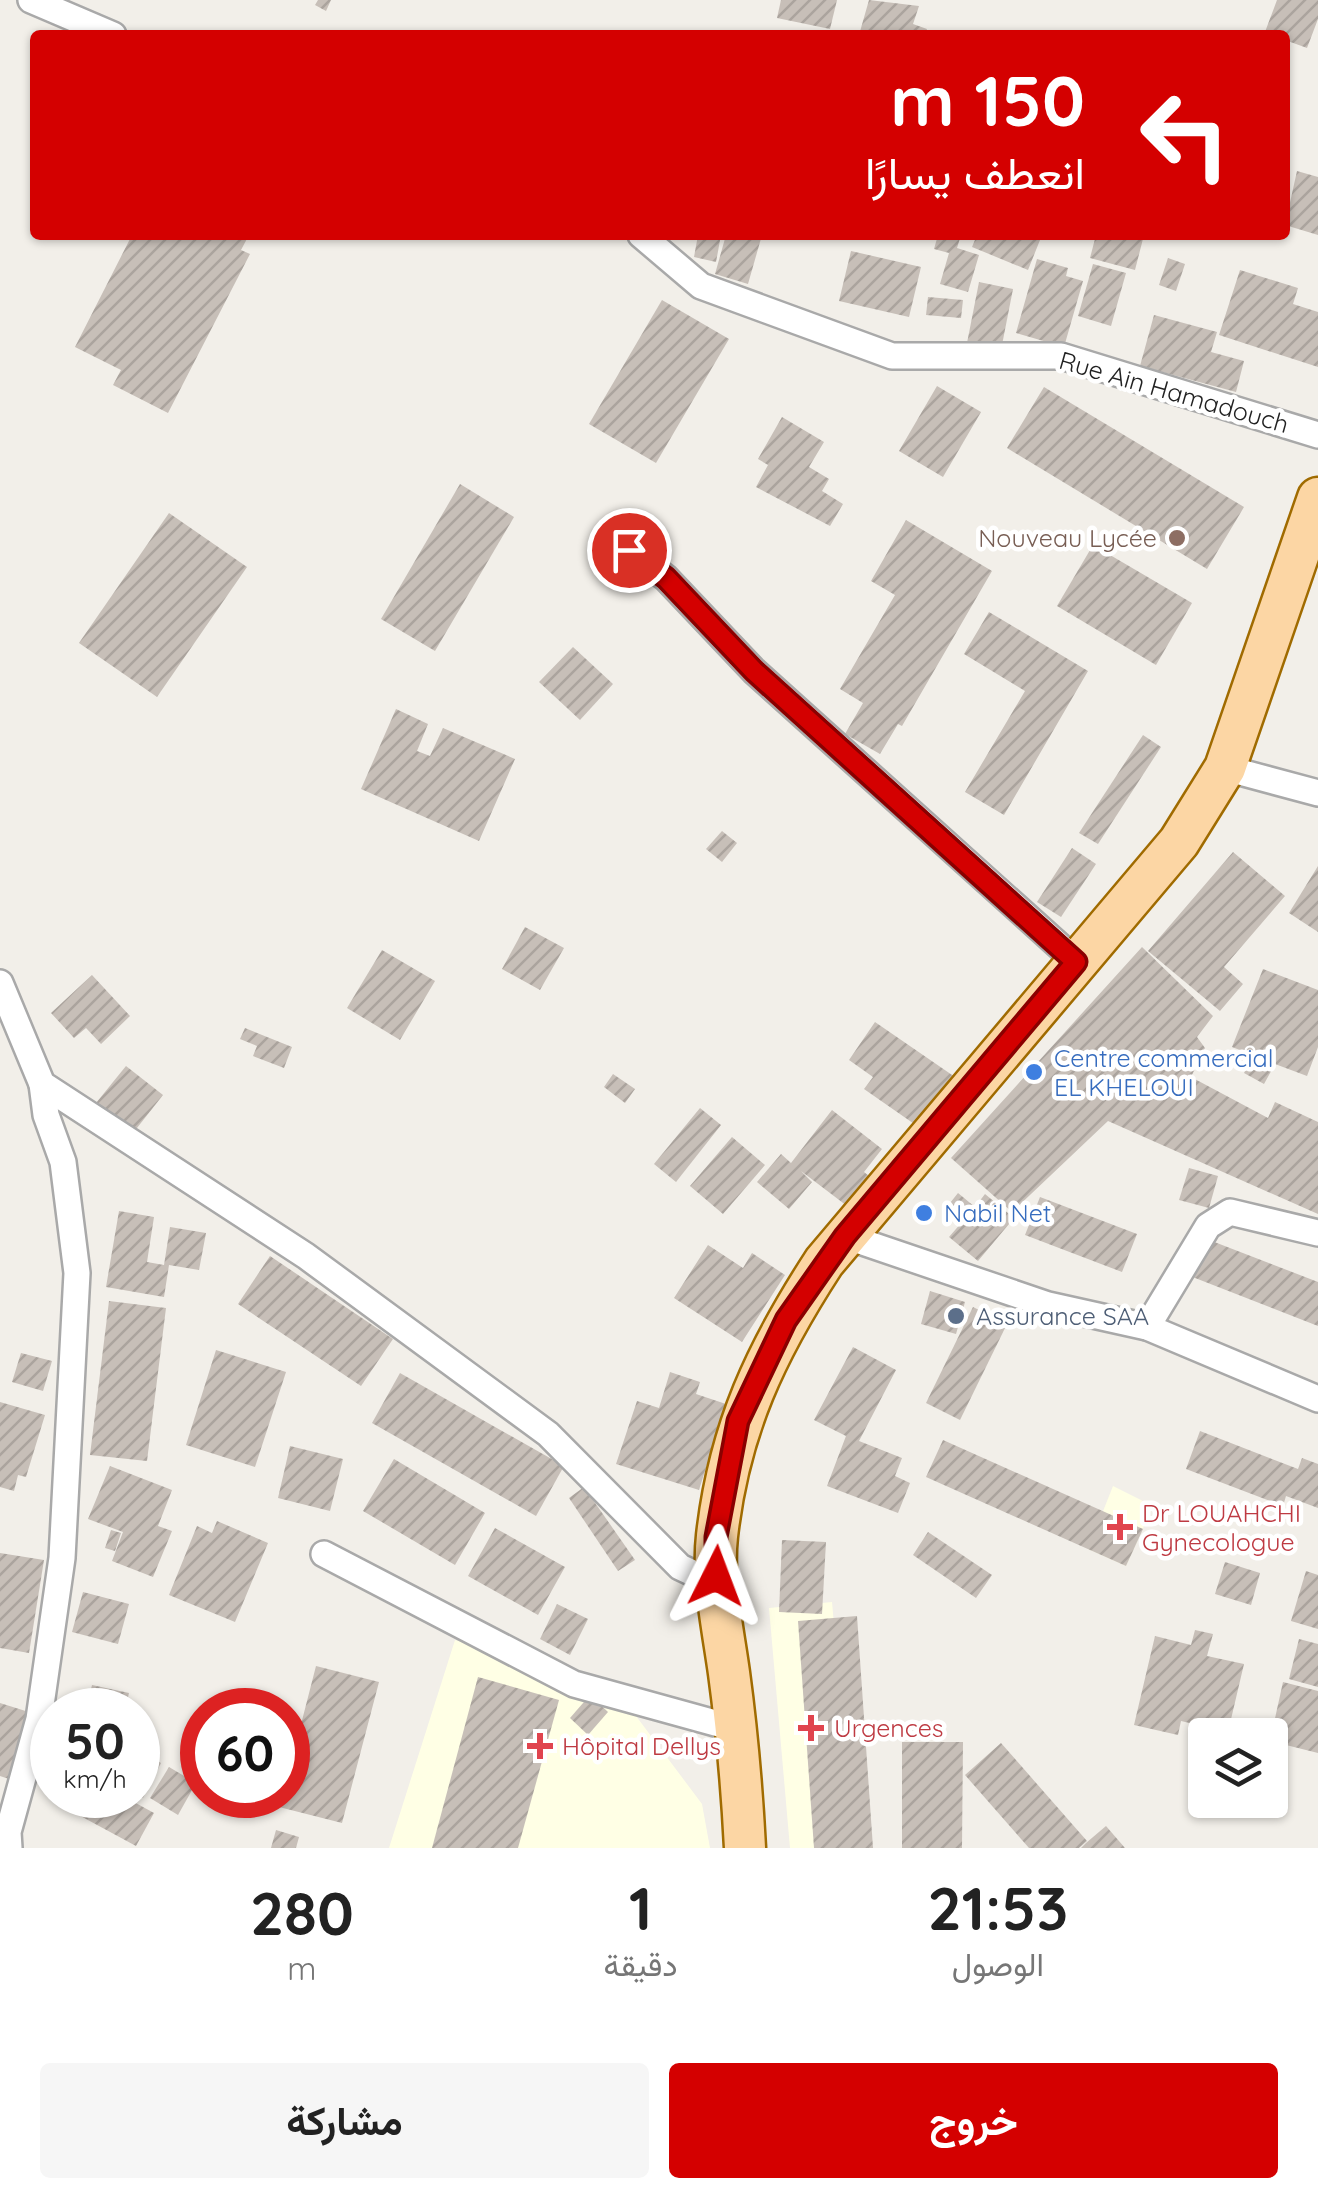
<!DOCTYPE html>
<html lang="ar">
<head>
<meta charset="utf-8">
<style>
	:root { --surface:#fff; --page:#f6f6f6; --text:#222; --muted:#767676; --accent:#d40000 }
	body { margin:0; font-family:Quicksand,Vazirmatn,sans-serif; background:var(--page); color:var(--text); direction:rtl; height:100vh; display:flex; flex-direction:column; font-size:38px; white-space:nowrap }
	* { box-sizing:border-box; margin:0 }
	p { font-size:32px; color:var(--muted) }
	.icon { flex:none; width:55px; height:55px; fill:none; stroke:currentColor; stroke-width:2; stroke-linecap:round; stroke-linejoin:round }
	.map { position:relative; height:1848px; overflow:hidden; direction:ltr }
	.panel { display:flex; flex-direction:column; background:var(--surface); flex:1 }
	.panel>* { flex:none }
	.top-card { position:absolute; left:30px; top:30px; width:1260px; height:210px; border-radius:10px; box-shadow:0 2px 8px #0004; direction:rtl; background:#d40000; color:#fff; overflow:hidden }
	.fabs { position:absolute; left:1188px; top:1718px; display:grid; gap:20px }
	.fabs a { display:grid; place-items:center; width:100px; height:100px; border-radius:10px; background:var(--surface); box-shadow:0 2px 8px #0004; font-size:50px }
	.speed { position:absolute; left:30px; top:1688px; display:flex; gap:20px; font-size:50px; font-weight:700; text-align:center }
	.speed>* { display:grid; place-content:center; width:130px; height:130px; border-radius:50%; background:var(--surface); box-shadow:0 2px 8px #0004; line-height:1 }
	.speed small { font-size:25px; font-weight:400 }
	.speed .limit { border:15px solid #d22; background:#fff; color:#111 }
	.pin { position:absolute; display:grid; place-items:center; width:85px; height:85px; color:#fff; margin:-42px; border:5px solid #fff; border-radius:50%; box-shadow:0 2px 10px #0007 }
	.me { position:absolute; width:110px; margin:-55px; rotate:3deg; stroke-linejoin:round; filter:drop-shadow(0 0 8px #0008) }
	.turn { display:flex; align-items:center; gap:35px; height:210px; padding:0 40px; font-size:45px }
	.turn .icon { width:130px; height:130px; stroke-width:2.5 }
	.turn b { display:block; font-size:70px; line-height:85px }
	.eta { display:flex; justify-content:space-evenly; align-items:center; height:170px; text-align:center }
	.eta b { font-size:60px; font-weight:700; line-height:70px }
	.primary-button { display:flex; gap:20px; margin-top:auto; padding:20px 40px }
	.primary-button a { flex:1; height:115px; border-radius:10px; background:var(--accent); color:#fff; font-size:40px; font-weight:700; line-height:115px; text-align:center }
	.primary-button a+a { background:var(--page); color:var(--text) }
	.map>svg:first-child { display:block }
</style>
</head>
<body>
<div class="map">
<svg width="1318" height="1848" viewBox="0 0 1318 1848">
	<defs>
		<pattern id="building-hatch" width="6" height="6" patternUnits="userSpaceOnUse" patternTransform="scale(2.5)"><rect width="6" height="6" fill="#c7bfb8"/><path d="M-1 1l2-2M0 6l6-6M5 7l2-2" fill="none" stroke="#aba49e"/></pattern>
	</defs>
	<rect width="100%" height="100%" fill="#f2efe9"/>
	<g fill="#ffffe5">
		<path d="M1113,1486L1153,1506L1126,1566L1088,1549Z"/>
		<path d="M832,1602L854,1848H790L769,1608Z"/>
		<path d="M455,1640L615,1688L702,1804L710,1848H389Z"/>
	</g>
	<g fill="url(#building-hatch)">
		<path d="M318,0H331L326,11L315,5Z"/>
		<path d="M781,0H837L830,29L777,18Z"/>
		<path d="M869,0L919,6L913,24L927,29L925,35H859Z"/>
		<path d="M1277,0H1318V19L1307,48L1285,40V35L1265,32Z"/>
		<path d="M1297,171L1318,177V235L1285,225Z"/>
		<path d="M132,235H249L241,250L250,254L168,413L113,385L121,370L75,347Z"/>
		<path d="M698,235H721L716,262L694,257Z"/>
		<path d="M726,235H762L748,284L715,274Z"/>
		<path d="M938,235H961L957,248L979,255L968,292L940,284L949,253L934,249Z"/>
		<path d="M977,235H1042L1028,270L972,247Z"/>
		<path d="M1096,235H1144L1135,270L1090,258Z"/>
		<path d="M851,251L921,267L909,317L839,301Z"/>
		<path d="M1168,258L1185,264L1176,291L1159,285Z"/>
		<path d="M1037,259L1068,268L1066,276L1083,281L1064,347L1016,333Z"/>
		<path d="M1093,264L1126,273L1111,326L1078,316Z"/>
		<path d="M1240,270L1298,288L1293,304L1318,312V367L1219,335Z"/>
		<path d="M979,282L1013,289L1001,350L967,343Z"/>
		<path d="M928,297L963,300L961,318L926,315Z"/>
		<path d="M662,300L729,339L656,463L589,424Z"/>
		<path d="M1154,315L1217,332L1211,352L1244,361L1236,392L1140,366Z"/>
		<path d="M937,386L981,412L943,477L899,451Z"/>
		<path d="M1044,387L1244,507L1207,569L1007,448Z"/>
		<path d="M782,417L824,442L809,467L829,479L822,491L843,504L830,526L756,487L768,465L758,459Z"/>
		<path d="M460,484L514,517L435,651L381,619Z"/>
		<path d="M169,513L247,567L157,697L79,643Z"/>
		<path d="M906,520L992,571L902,726L898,724L880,754L845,734L863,703L840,689L895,595L871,581Z"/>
		<path d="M1093,545L1192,603L1156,665L1057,606Z"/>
		<path d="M989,612L1088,671L1004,815L965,792L1025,691L964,654Z"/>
		<path d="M573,647L613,684L580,720L539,682Z"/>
		<path d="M396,709L428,724L417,751L430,756L443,728L515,759L479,841L361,789Z"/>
		<path d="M1143,735L1161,747L1098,844L1079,833Z"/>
		<path d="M722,831L737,843L722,862L706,849Z"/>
		<path d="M1072,848L1096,864L1061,917L1037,902Z"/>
		<path d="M1233,852L1285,896L1224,967L1243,984L1220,1011L1148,951Z"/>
		<path d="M1318,866V932L1289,913Z"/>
		<path d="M525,927L564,948L540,990L502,969Z"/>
		<path d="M1142,947L1213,1016L1197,1037L1205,1048L1191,1077L1268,1118L1275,1102L1318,1122V1214L1108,1121L1012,1212L951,1158Z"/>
		<path d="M382,950L435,981L400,1040L347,1008Z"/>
		<path d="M1263,969L1318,990V1047L1307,1076L1275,1064L1264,1084L1244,1073L1253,1055L1232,1047Z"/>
		<path d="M92,975L130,1016L101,1044L86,1028L74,1038L51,1013Z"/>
		<path d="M875,1022L955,1077L920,1128L864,1089L873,1077L849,1060Z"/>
		<path d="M245,1028L292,1047L284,1068L253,1056L257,1046L240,1039Z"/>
		<path d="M126,1066L163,1095L133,1133L96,1103Z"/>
		<path d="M613,1074L635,1089L625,1103L604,1087Z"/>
		<path d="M700,1108L721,1125L676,1182L654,1164Z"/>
		<path d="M832,1110L882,1149L864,1172L874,1180L851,1209L801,1171L812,1182L789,1209L757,1182L781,1154L791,1163Z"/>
		<path d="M732,1137L765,1165L723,1214L690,1186Z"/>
		<path d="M1189,1168L1218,1176L1209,1208L1179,1200Z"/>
		<path d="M958,1193L975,1207L985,1194L1014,1218L978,1261L949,1237L962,1222L946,1208Z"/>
		<path d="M1040,1197L1137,1234L1122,1272L1025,1235Z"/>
		<path d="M119,1211L154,1217L147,1262L164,1265L170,1227L206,1233L199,1270L169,1265L164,1297L106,1287Z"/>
		<path d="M1204,1238L1318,1282V1326L1190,1276Z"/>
		<path d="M708,1245L743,1268L752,1253L785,1275L742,1342L674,1298Z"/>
		<path d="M270,1256L393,1339L361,1386L238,1304Z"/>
		<path d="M930,1291L965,1302L956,1334L921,1324Z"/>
		<path d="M109,1301L166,1308L147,1461L90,1455Z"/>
		<path d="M973,1307L1007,1324L960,1420L926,1403Z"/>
		<path d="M853,1347L896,1370L859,1441L902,1458L895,1476L910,1483L898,1513L827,1486L846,1436L814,1420Z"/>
		<path d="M216,1350L286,1372L255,1467L186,1445Z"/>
		<path d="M21,1353L52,1361L43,1391L12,1382Z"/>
		<path d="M670,1372L700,1382L696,1394L726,1404L699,1490L616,1464L637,1401L659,1408Z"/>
		<path d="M400,1373L564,1466L536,1516L372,1423Z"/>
		<path d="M0,1402L45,1415L26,1477L18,1475L14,1491L0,1487Z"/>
		<path d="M1200,1431L1298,1469L1302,1458L1318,1464V1508L1286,1496L1283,1506L1186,1469Z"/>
		<path d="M943,1440L1143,1529L1126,1566L926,1477Z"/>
		<path d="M290,1446L343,1459L330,1511L278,1498Z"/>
		<path d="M394,1459L485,1513L455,1565L363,1511Z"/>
		<path d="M110,1466L172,1490L158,1526L172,1531L153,1577L112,1561L123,1532L88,1519Z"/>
		<path d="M584,1487L635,1560L618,1571L569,1498Z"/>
		<path d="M217,1521L268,1543L235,1622L169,1595L197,1526L212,1533Z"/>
		<path d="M495,1528L565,1567L538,1615L468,1576Z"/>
		<path d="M111,1530L121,1533L115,1551L105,1548Z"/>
		<path d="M928,1532L992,1575L976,1598L913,1555Z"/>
		<path d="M782,1540L826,1542L822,1614L779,1612Z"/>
		<path d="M0,1553L44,1560L29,1653L0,1648Z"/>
		<path d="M1225,1562L1260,1573L1251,1605L1215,1594Z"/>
		<path d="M1306,1571L1318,1575V1629L1291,1621Z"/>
		<path d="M83,1592L129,1604L118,1644L72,1632Z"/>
		<path d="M557,1604L588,1619L570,1655L540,1639Z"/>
		<path d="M857,1616L873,1848H814L798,1621Z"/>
		<path d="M1195,1630L1213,1634L1207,1656L1244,1664L1228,1732L1181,1721L1178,1735L1134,1725L1155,1636L1191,1645Z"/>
		<path d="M1299,1639L1318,1644V1687L1289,1679Z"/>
		<path d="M316,1666L379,1682L342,1823L279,1807L282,1795H288V1775Z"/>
		<path d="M478,1677L559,1700L518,1848H432Z"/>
		<path d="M1283,1682L1318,1691V1753L1270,1741Z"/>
		<path d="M92,1685L129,1693L125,1710H86Z"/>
		<path d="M590,1695L608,1712L588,1735L570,1718Z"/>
		<path d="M0,1703L32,1713L9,1779L0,1776Z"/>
		<path d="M902,1742H963L962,1848H902Z"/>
		<path d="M1001,1743L1087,1841L1079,1848H1029L965,1775Z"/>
		<path d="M138,1750L161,1763L143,1798L138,1795Z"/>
		<path d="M169,1767L196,1783L178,1815L150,1798Z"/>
		<path d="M68,1795H121L154,1813L136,1846L62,1806Z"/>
		<path d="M1106,1826L1125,1848H1081L1086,1843Z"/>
		<path d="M276,1830L299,1837L296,1848H271Z"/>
	</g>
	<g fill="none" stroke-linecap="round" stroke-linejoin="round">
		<g stroke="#a9a9a9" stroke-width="30">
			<g id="street">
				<path d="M31,0L113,35"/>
				<path d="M641,235L701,286L892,356H1061L1318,435"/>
				<path d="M629,550L666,578L754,671L1077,962"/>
				<path d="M1225,768L1318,793"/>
				<path d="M0,983L42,1084L306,1256L548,1434L680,1567L697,1575L716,1576"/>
				<path d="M845,1236L1048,1305L1147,1327L1318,1399"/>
				<path d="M1147,1327L1208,1226L1230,1212L1318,1233"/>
				<path d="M324,1554L574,1684L737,1729"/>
				<path d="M9,1848L8,1832L39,1719L62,1558L77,1273L63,1162L46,1115L42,1084"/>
			</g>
		</g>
		<g stroke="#a06b00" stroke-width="45">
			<path id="primary" d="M745,1848C742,1789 737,1732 729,1673C723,1629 712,1581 717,1536C729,1429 766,1351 824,1262L1179,842L1225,768L1318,498"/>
		</g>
		<use href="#street" stroke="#fff" stroke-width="25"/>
		<use href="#primary" stroke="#fcd6a4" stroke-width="40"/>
	</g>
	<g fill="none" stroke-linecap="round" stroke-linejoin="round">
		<g stroke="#8a0000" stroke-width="25">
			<path id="route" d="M629,550L666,578L754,671L1076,962L845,1236L786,1320L738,1421L716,1537V1576"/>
		</g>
		<use href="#route" stroke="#d40000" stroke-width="18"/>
	</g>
	<circle fill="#8d6e63" stroke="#fff" stroke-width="4" cx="1177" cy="538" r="10"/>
	<g fill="#3f7fe0" stroke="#fff" stroke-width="4">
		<circle cx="1034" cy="1072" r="10"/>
		<circle cx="924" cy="1213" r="10"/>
	</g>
	<circle fill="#5c6f8a" stroke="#fff" stroke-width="4" cx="956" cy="1316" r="10"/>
	<g fill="#e0444e" stroke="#fff" stroke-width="4">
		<path d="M1115 1512h10v10h10v10h-10v10h-10v-10h-10v-10h10z"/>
		<path d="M806 1713h10v10h10v10h-10v10h-10v-10h-10v-10h10z"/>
		<path d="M535 1731h10v10h10v10h-10v10h-10v-10h-10v-10h10z"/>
	</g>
	<g text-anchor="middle" stroke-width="9" stroke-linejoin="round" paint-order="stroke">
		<g font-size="25" fill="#222" stroke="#fff">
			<text transform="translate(1174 392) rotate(16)" y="9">Rue Ain Hamadouch</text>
		</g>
		<g font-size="25" fill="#785e54" stroke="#fff" text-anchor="end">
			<text x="1157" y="547">Nouveau Lycée</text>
		</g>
		<g font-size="25" fill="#366cbe" stroke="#fff" text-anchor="start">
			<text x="1054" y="1067">Centre commercial<tspan x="1054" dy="29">EL KHELOUI</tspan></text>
			<text x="944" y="1222">Nabil Net</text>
		</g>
		<g font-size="25" fill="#4e5e75" stroke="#fff" text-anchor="start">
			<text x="976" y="1325">Assurance SAA</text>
		</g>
		<g font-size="25" fill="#be3a42" stroke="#fff" text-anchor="start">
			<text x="1142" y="1522">Dr LOUAHCHI<tspan x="1142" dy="29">Gynecologue</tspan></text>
			<text x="834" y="1737">Urgences</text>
			<text x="562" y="1755">Hôpital Dellys</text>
		</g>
	</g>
</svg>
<div class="fabs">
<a><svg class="icon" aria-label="layers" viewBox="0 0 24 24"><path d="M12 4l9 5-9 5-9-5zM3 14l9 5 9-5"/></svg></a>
</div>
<div class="speed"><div>50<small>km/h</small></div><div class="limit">60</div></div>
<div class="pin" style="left:629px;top:550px;background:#d93025"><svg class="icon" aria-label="arrive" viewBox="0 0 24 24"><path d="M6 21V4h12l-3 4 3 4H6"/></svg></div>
<svg class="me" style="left:716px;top:1576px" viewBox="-20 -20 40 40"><path d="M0-17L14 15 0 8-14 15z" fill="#d40000" stroke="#fff" stroke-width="4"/></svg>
<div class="top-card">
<div class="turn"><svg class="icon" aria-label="left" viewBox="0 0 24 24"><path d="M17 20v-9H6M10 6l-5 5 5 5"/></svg><div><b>150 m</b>انعطف يسارًا</div></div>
</div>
</div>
<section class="panel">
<div class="eta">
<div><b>21:53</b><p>الوصول</p></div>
<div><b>1</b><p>دقيقة</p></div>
<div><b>280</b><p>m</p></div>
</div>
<div class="primary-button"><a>خروج</a><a>مشاركة</a></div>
</section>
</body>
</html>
